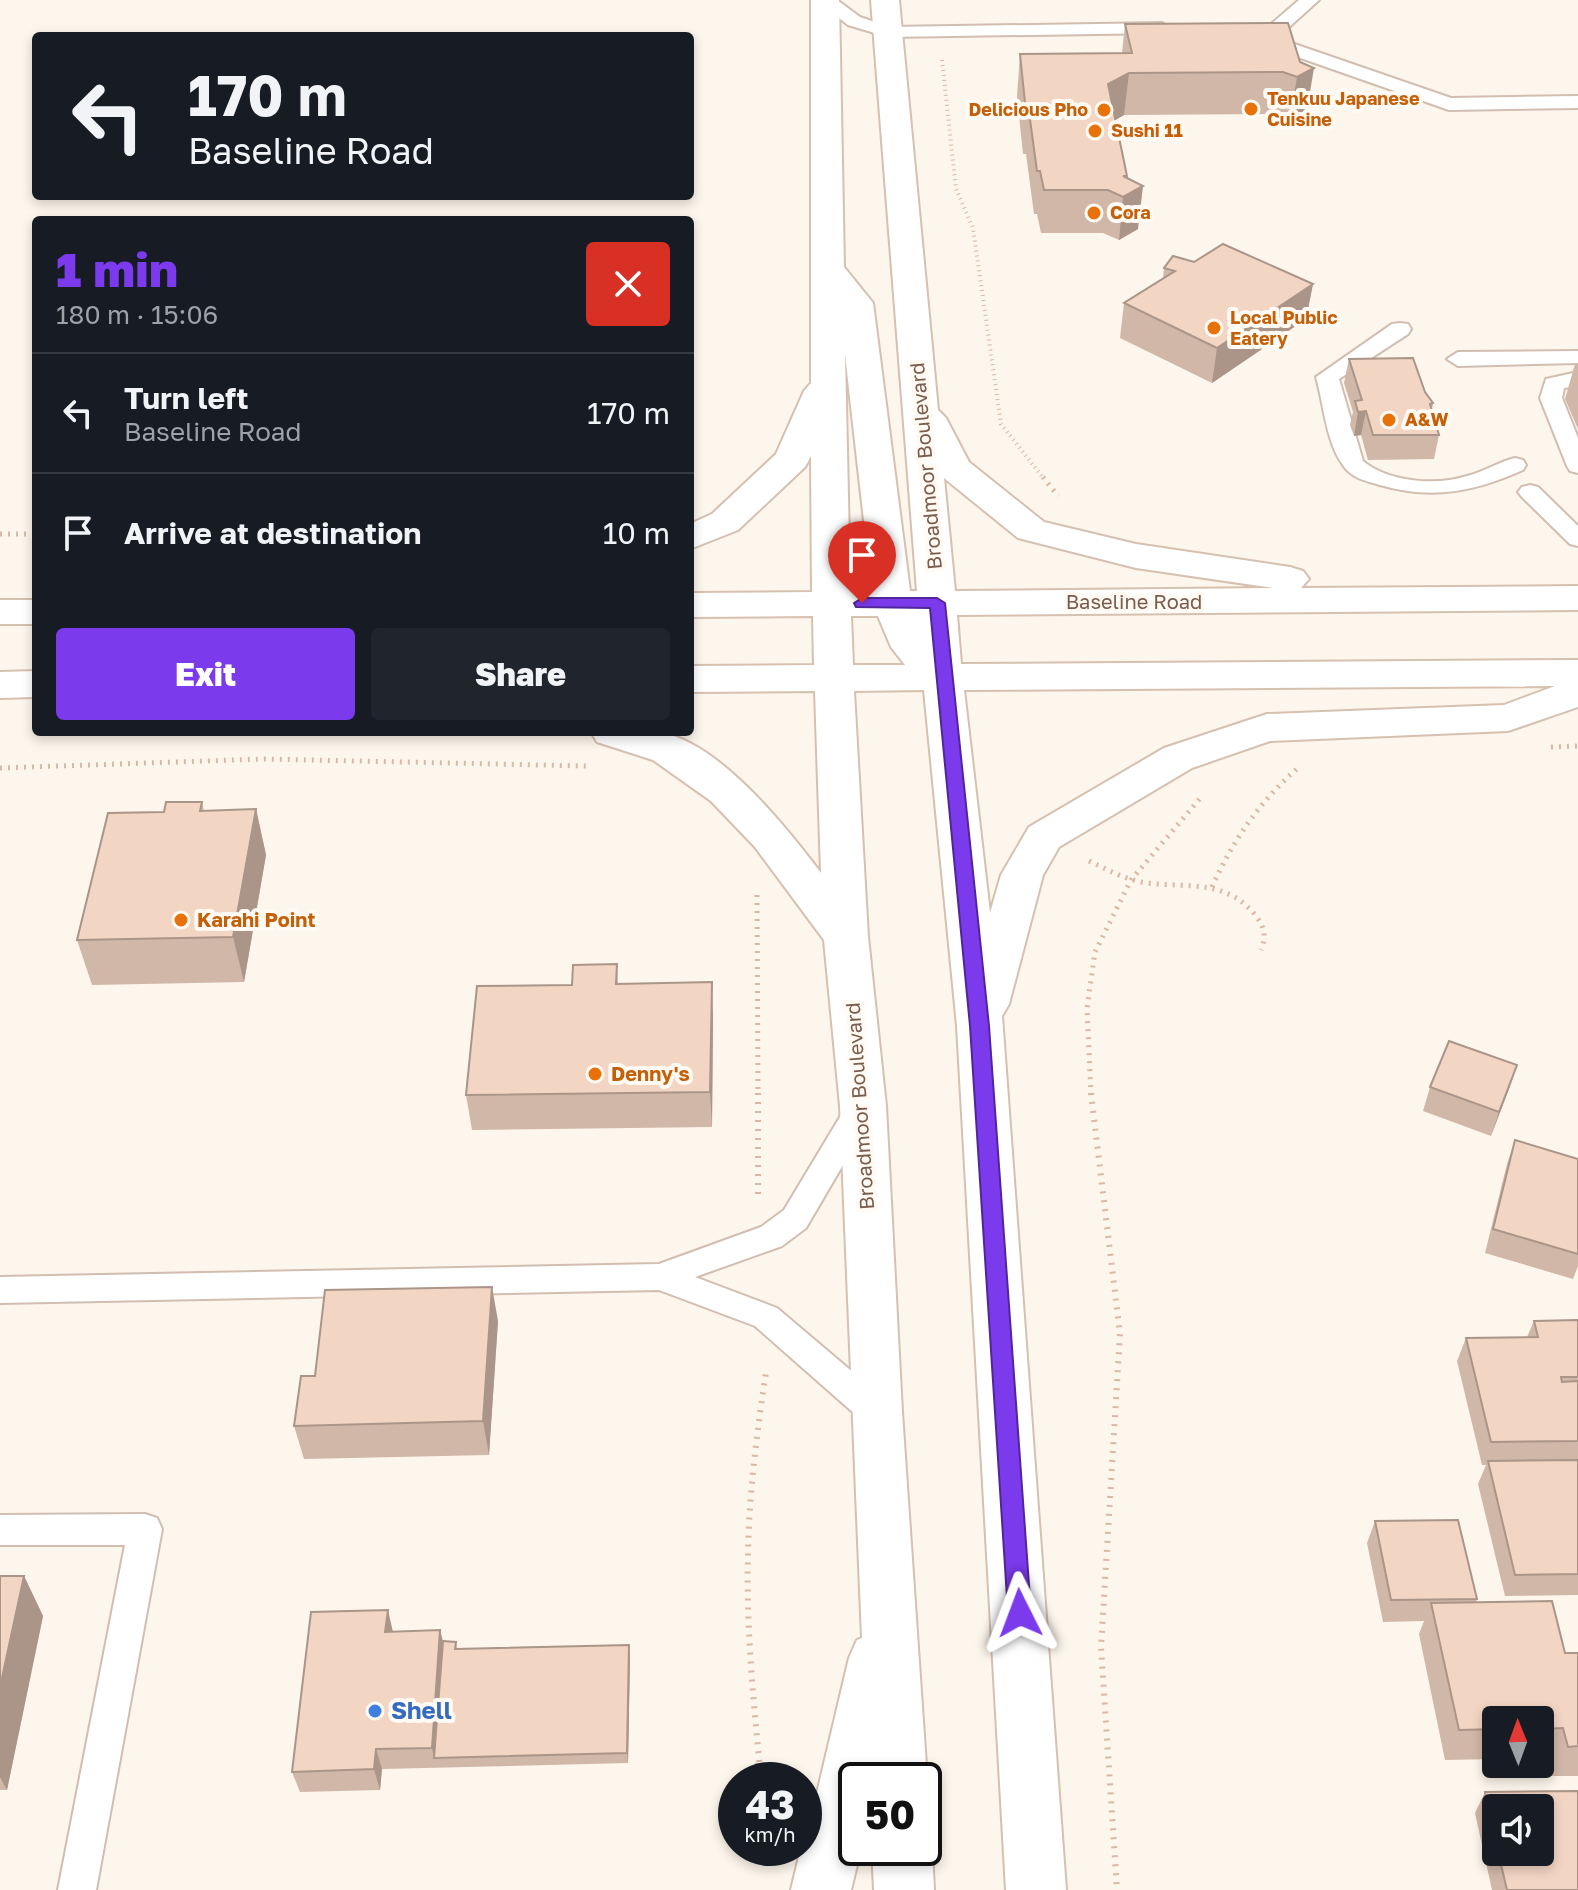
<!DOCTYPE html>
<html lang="en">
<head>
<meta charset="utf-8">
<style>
	:root { --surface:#171b24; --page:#20242c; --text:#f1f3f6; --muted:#9ea1a6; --line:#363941; --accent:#7c3aed }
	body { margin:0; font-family:"Golos Text",sans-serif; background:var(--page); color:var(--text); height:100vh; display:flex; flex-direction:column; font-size:30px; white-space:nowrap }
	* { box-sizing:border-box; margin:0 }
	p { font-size:26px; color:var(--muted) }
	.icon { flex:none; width:44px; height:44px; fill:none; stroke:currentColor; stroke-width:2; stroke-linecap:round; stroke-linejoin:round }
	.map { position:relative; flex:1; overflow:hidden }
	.sheet { position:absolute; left:32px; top:216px; width:662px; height:520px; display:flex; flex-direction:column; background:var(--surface); border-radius:8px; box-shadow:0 4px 12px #0003 }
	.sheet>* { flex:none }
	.banner { position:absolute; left:32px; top:32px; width:662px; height:168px; border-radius:8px; box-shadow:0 4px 12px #0003; background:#171b24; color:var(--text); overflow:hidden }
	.needle { width:52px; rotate:359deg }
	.fabs { position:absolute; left:1482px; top:1706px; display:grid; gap:16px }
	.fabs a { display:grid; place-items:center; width:72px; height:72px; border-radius:8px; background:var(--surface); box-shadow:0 4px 12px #0003; font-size:40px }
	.speed { position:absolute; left:718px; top:1762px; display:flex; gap:16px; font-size:40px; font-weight:700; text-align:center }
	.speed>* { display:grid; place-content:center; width:104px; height:104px; border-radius:50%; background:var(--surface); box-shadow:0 4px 12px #0003; line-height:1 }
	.speed small { font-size:20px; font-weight:400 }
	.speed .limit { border:4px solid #111; border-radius:12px; background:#fff; color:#111 }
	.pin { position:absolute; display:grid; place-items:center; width:68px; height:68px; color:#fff; margin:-82px -34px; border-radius:50% 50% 50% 0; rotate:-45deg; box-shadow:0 0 8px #0007 }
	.pin .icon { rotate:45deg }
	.me { position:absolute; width:88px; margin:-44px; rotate:357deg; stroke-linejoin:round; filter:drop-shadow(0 0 6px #0008) }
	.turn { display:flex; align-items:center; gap:28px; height:168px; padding:0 24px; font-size:36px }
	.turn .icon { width:104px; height:104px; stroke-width:2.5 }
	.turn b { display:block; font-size:56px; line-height:68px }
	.round { display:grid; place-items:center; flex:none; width:84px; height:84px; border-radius:8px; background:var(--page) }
	.headline { display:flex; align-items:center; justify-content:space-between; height:136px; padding:0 24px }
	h1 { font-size:48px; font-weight:800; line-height:60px; color:var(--accent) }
	.primary-button { display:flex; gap:16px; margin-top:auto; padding:16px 24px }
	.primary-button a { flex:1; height:92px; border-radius:8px; background:var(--accent); color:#fff; font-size:32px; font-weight:800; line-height:92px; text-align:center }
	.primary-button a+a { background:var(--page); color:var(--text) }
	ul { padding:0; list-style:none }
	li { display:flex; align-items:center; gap:24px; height:120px; padding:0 24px; border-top:2px solid var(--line) }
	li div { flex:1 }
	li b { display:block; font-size:30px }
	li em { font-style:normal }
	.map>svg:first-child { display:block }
</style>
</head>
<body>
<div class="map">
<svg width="1578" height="1890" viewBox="0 0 1578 1890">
	<rect width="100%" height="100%" fill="#fdf6ec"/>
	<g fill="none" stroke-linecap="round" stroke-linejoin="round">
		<g stroke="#d1beb0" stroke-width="4">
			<g id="lane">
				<path d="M816,0H837L860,17L889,27L1162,23L1171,28L1162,33L888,37L848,25Z"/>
				<path d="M1299,0H1319L1277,38L1451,98L1578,96V108L1449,110L1252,41L1249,37L1252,33L1262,32Z"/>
				<path d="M1400,323L1408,324L1411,329L1408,334L1339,379L1363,461C1388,482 1436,486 1467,476C1484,472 1498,462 1515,458L1523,460L1526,465L1523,470C1474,492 1432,500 1380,485C1366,481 1351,478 1343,465C1326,442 1324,405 1316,377L1392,324Z"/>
				<path d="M1578,351V363L1458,366L1447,359L1458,352Z"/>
				<path d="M1578,372V386L1564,388L1562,398L1578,438V473L1570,471L1567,466L1540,398L1546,379Z"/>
				<path d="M1530,485L1538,487L1578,526V546L1570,544L1522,497L1518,492L1522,487Z"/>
				<path d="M860,1098L871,1102L875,1110L806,1228L782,1246L695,1277L777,1308L888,1402L893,1412L888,1422L876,1426L864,1422L755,1326L659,1290L0,1303V1277L659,1264L761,1227L784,1210L849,1102Z"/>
				<path d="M145,1514L157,1518L162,1529L96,1890H58L125,1545H0V1515Z"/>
			</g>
		</g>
		<g stroke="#d6c0b0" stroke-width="4">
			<g id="secondary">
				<path d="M811,0H839L844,267L873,303L910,591H917L871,0H899L938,410L946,418L969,462L1044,522L1136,544L1290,567L1303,571L1309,579L1301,588L1578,586V610L957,615L961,664L1578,660V707L1508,731L1270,741L1192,768L1059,847L1043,875L1009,1004L1002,1016L1066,1890H1006L957,1026L924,690L854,691L868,937L886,1106L902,1412L927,1780L924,1787V1780H856V1848H861L851,1890H791L801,1848H804L849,1658L857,1640L862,1638L840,1106L824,940L755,847L711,801L653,760L597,742L591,732C613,732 638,729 659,732C719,742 786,827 821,873L815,691L690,692V666L814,665L813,616L690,617V593L812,592L811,456L805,467L738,530L690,549V524L712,514L776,454L804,391L811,383ZM845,354L872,591L850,592ZM944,478L1018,538L1136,568L1273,588L955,591ZM851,616H878L891,647L905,665H853ZM1555,686L1504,705L1267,714L1164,748L1029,827L1001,875L990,913L964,690Z"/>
				<rect x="0" y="600" width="36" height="24"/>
				<path d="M36,671V697L0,698V672Z"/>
				<path d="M924,1830L932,1848L934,1890H874L872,1848H924Z"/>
			</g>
		</g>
		<path stroke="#d9b8a5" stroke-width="4" stroke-dasharray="1 4" stroke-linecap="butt" d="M942,60L956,189L973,228L1001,424L1044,479"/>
		<g stroke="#d9b8a5" stroke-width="5" stroke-dasharray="2 6" stroke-linecap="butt">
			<path d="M1043,477L1058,496"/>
			<path d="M0,534H36"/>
			<path d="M1551,747L1578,746"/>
			<path d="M0,768L264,759L587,766"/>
			<path d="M1089,861C1108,870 1126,880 1147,883C1188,888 1227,879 1256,916C1264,926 1267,937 1261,950"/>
			<path d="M1212,887C1233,840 1260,801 1299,767"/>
			<path d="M757,895L758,1095"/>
			<path d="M1091,1095L1087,1008L1095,952L1131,880L1202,796"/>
		</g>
		<g stroke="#d9b8a5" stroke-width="6" stroke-dasharray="2 7" stroke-linecap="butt">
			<path d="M758,1093V1197"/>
			<path d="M1091,1093L1120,1334L1101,1647L1117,1890"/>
			<path d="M761,1780C754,1705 746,1630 748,1554C749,1493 757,1432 766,1372"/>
			<path d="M767,1848L768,1863"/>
		</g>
		<use href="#lane" fill="#fff" fill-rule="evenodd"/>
		<use href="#secondary" fill="#fff" fill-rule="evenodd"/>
	</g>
	<g fill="#d1b7a8" fill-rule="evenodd">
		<path d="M1288,23L1307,110L1290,119L1276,114L1124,115L1115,120L1138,229L1119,240L1103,233H1041L1037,214H1034L1026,154H1023L1017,96L1020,54L1122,53L1125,24Z"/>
		<path d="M1194,262L1313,284L1306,319L1212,383L1120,338L1124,303L1163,279L1164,268Z"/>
		<path d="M1349,359L1425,392L1433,403L1432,410L1439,435L1434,459L1368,460L1361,435L1354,436L1350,425L1353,412L1344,383Z"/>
		<path d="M1575,364H1578V429L1565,399Z"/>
		<path d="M202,802L204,811L256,809L266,855L244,982L92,985L77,940L164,812Z"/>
		<path d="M617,964L618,983L713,1018L712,1127L472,1130L466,1095L572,985Z"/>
		<path d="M1517,1065L1491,1136L1423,1111L1430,1087Z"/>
		<path d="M1515,1140L1578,1159V1266L1573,1279L1485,1253L1507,1164Z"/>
		<path d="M1578,1320V1595L1505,1596L1478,1484L1486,1465H1482L1457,1361L1466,1338L1527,1337L1534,1321Z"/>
		<path d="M498,1321L489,1455L304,1459L294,1426L315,1376Z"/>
		<path d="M1375,1521L1477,1599L1476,1602L1565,1653H1578V1776H1552L1548,1758H1540V1720H1496V1759L1445,1760L1419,1634L1424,1621L1383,1622L1367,1543Z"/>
		<path d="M0,1576H24L43,1616L7,1790H0Z"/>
		<path d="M440,1630L443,1641L456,1642L457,1649L630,1656L628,1763L382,1769L380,1790L300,1792L292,1772L393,1632Z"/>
		<path d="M1485,1792L1578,1890H1492L1475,1813ZM1496,1808L1540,1852H1496Z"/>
	</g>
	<g fill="#aa9588">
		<path d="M1314,68L1307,110L1290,119L1297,77Z"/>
		<path d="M1129,73L1124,115L1103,127L1108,84Z"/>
		<path d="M1143,186L1138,229L1119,240L1123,197Z"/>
		<path d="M1313,284L1306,319L1212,383L1217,348Z"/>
		<path d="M1366,411L1361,435L1354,436L1358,412Z"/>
		<path d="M256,809L266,855L244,982L233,937Z"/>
		<path d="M712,982L713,1018L712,1127L710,1092Z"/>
		<path d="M1517,1065L1509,1089L1491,1136L1499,1112Z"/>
		<path d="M492,1287L498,1321L489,1455L483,1421Z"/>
		<path d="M24,1576L43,1616L7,1790L0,1777V1687Z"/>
		<path d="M388,1610L393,1632H385Z"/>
		<path d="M440,1630L445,1652L434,1758L432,1748Z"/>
		<path d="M629,1645L630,1656L628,1763L627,1753Z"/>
		<path d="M376,1749L382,1769L380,1790L374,1769Z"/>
	</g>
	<g fill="#f3d5c3" stroke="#aa9588" stroke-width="2">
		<path d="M1288,23L1300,62L1314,68L1297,77L1283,72L1129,73L1108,84L1127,176H1123L1143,186L1123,197L1108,190H1044L1040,171H1037L1029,112H1026L1020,54L1132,53L1125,24Z"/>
		<path d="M1223,244L1313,284L1217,348L1124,303L1175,271L1164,268L1173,256L1194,262Z"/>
		<path d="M1413,358L1425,392L1433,403L1430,404L1439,435H1373L1366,411L1358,412L1355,401L1362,400L1349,359Z"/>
		<path d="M166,802H202L200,811L256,809L233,937L77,940L108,813L164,812Z"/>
		<path d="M617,964L616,984L712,982L710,1092L466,1095L477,986L572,985L573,965Z"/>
		<path d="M1449,1041L1517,1065L1499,1112L1430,1087Z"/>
		<path d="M1515,1140L1578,1159V1254L1493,1229Z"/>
		<path d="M492,1287L483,1421L294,1426L301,1376H315L325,1290Z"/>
		<path d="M1578,1320V1377H1561L1562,1382L1578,1381V1441L1491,1442L1466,1338L1538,1337L1534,1321Z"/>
		<path d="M1578,1460V1574L1515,1575L1488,1461Z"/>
		<path d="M1458,1520L1477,1599L1391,1600L1375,1521Z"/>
		<path d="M0,1576H24L0,1687Z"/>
		<path d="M1552,1601L1565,1653H1578V1746L1568,1747L1563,1728L1540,1729V1720H1496V1729L1459,1730L1431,1603Z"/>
		<path d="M388,1610L385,1632L440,1630L432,1748L376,1749L374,1769L292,1772L311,1612Z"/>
		<path d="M443,1641L456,1642L455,1649L629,1645L627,1753L434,1758Z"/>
		<path d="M1578,1791V1890H1507L1498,1852H1540V1808H1496V1841L1485,1792Z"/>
	</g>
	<path fill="#7c3aed" stroke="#51269a" stroke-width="2" d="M862,598H937L945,603L989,1026L1031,1613L1028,1620L1020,1623L1012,1620L1008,1613L970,1026L930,608L856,607L854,603Z"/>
	<g fill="#e8710a" stroke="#fffaf3" stroke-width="3">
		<circle cx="1251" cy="109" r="8"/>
		<circle cx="1104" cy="110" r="8"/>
		<circle cx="1095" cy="131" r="8"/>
		<circle cx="1094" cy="213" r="8"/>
		<circle cx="1214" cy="328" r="8"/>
		<circle cx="1389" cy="420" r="8"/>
		<circle cx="181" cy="920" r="8"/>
		<circle cx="595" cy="1074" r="8"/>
	</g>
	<circle fill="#3f7fe0" stroke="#fffaf3" stroke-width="3" cx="375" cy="1711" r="8"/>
	<g text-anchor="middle" stroke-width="8" stroke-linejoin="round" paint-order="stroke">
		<g font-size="18" font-weight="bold" fill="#c56008" stroke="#fffaf3" text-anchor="start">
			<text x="1267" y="105">Tenkuu Japanese<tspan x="1267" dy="21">Cuisine</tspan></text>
			<text x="1088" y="116" text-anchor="end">Delicious Pho</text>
			<text x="1111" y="137">Sushi 11</text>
			<text x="1110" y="219">Cora</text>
			<text x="1230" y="324">Local Public<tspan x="1230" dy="21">Eatery</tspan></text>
			<text x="1405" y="426">A&amp;W</text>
		</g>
		<g font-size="20" fill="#7a5c4d" stroke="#fffaf3">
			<text transform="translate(926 466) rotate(-95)" y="7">Broadmoor Boulevard</text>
			<text x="1134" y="609">Baseline Road</text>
			<text transform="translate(860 1106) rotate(-94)" y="7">Broadmoor Boulevard</text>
		</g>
		<g font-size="20" font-weight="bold" fill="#c56008" stroke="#fffaf3" text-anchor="start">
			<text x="197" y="927">Karahi Point</text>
			<text x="611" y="1081">Denny's</text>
		</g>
		<g font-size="24" font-weight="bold" fill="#366cbe" stroke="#fffaf3" text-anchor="start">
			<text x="391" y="1719">Shell</text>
		</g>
	</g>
</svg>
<div class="fabs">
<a><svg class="needle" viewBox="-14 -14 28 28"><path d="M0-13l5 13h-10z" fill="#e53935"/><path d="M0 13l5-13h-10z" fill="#9ea1a6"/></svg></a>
<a><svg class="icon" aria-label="sound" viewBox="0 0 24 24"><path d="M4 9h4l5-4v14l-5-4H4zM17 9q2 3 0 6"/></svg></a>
</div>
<div class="speed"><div>43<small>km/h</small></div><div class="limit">50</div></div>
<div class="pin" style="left:862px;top:603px;background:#d93025"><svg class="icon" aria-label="arrive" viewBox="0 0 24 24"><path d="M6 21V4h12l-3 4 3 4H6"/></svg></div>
<svg class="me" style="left:1020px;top:1613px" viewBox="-20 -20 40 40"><path d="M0-17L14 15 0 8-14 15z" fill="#7c3aed" stroke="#fff" stroke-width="4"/></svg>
<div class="banner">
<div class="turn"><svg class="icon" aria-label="left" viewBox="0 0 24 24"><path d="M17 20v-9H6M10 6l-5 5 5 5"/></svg><div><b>170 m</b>Baseline Road</div></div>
</div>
<section class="sheet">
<div class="headline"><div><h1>1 min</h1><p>180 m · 15:06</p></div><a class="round" style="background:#d93025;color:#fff"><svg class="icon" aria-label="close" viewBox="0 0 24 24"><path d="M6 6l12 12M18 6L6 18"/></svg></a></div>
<ul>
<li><svg class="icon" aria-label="left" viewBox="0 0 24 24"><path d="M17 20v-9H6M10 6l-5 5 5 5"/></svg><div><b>Turn left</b><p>Baseline Road</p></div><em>170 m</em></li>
<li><svg class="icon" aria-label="arrive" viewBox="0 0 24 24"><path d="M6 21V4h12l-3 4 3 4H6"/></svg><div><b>Arrive at destination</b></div><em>10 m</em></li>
</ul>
<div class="primary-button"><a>Exit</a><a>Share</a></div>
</section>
</div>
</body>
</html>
